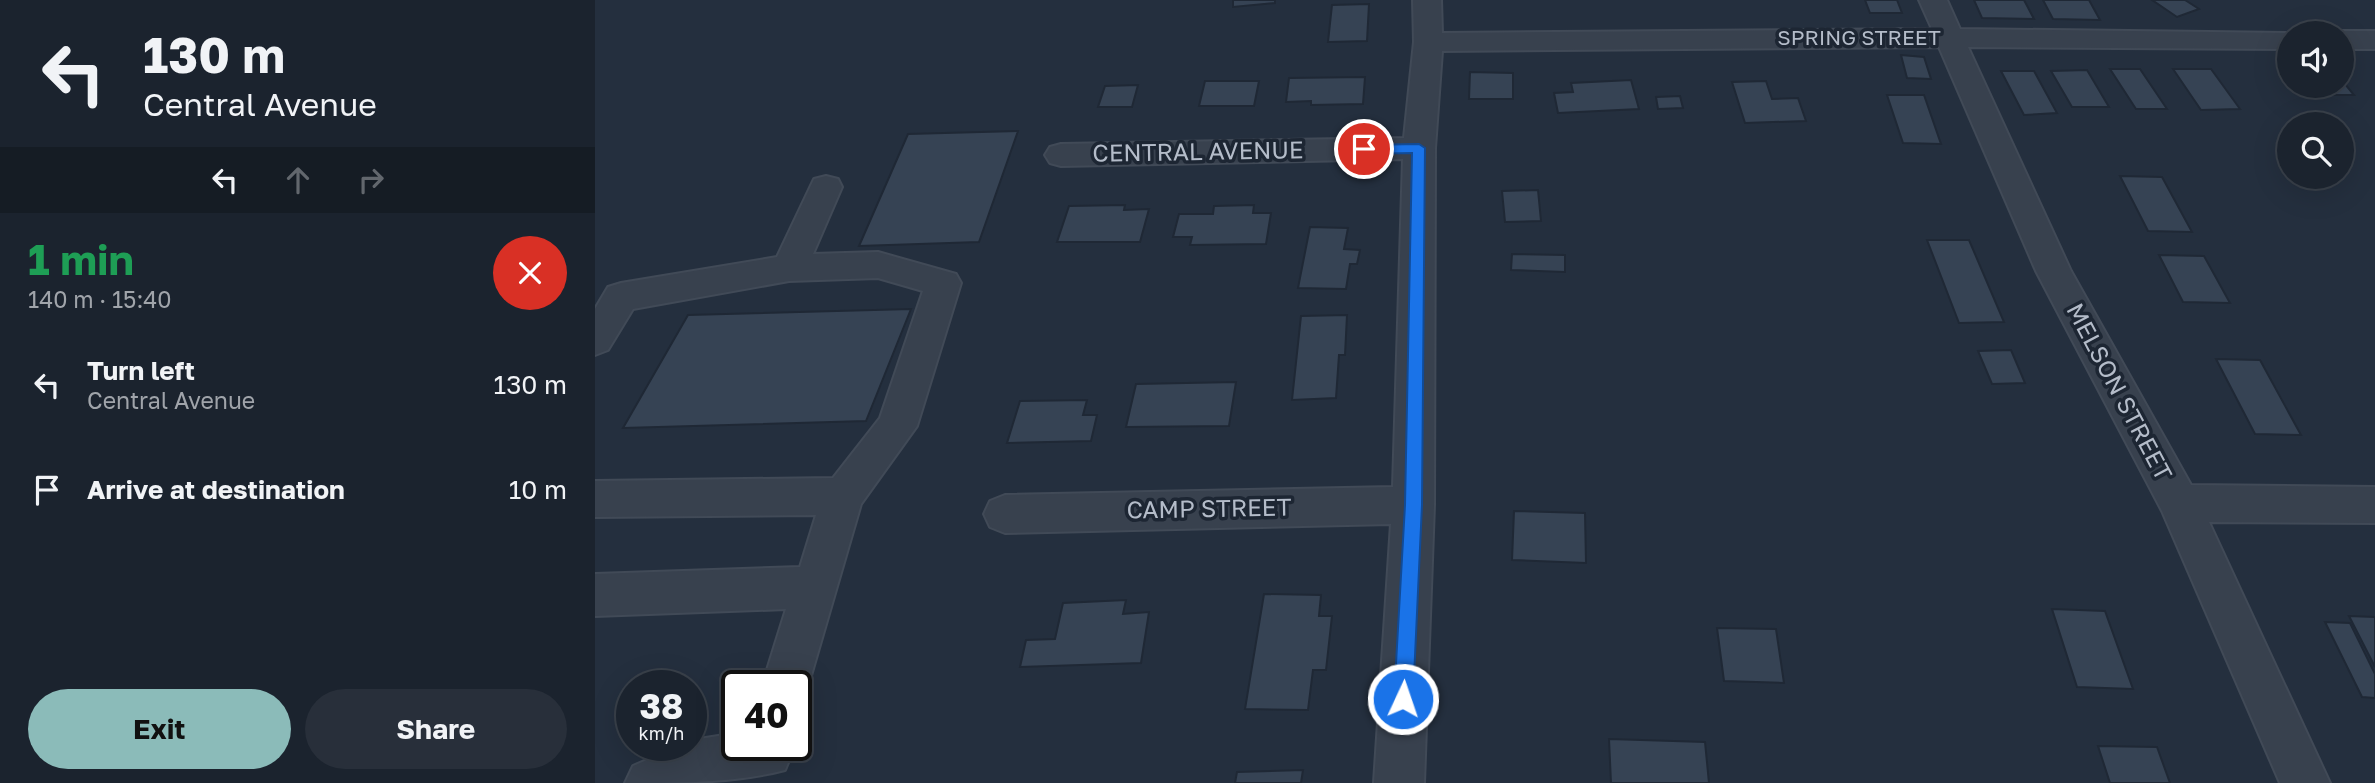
<!DOCTYPE html>
<html lang="en">
<head>
<meta charset="utf-8">
<style>
	:root { --surface:#1b232e; --page:#282f3a; --text:#f1f3f6; --muted:#a0a4aa; --line:#39404a; --accent:#8bbbb9 }
	body { margin:0; font-family:"Golos Text",sans-serif; background:var(--page); color:var(--text); height:100vh; display:flex; flex-direction:column; font-size:26px; white-space:nowrap }
	* { box-sizing:border-box; margin:0 }
	p { font-size:23px; color:var(--muted) }
	.icon { flex:none; width:38px; height:38px; fill:none; stroke:currentColor; stroke-width:2; stroke-linecap:round; stroke-linejoin:round }
	.map { position:relative; flex:1; overflow:hidden }
	.panel { display:flex; flex-direction:column; background:var(--surface); width:595px }
	.panel>* { flex:none }
	.guide { background:#1b232e; color:var(--text); overflow:hidden }
	.controls { position:absolute; left:1682px; top:21px; display:grid; gap:14px }
	.controls a { display:grid; place-items:center; width:77px; height:77px; border-radius:50%; background:var(--surface); box-shadow:0 7px 28px #0002,0 0 0 2px var(--line); font-size:35px }
	.speed { position:absolute; left:21px; top:670px; display:flex; gap:14px; font-size:35px; font-weight:700; text-align:center }
	.speed>* { display:grid; place-content:center; width:91px; height:91px; border-radius:50%; background:var(--surface); box-shadow:0 7px 28px #0002,0 0 0 2px var(--line); line-height:1 }
	.speed small { font-size:18px; font-weight:400 }
	.speed .limit { border:4px solid #111; border-radius:10px; background:#fff; color:#111 }
	.pin { position:absolute; display:grid; place-items:center; width:60px; height:60px; color:#fff; margin:-30px; border:4px solid #fff; border-radius:50%; box-shadow:0 2px 7px #0007 }
	.me { position:absolute; width:77px; margin:-38px; rotate:3deg; stroke-linejoin:round; filter:drop-shadow(0 0 5px #0008) }
	.turn { display:flex; align-items:center; gap:24px; height:147px; padding:0 28px; font-size:32px }
	.turn .icon { width:91px; height:91px; stroke-width:2.5 }
	.turn b { display:block; font-size:49px; line-height:60px }
	.lanes { display:flex; align-items:center; height:66px; padding:0 28px; background:#0003; justify-content:center; gap:35px; direction:ltr }
	.lanes .off { opacity:.35 }
	.round { display:grid; place-items:center; flex:none; width:74px; height:74px; border-radius:37px; background:var(--page) }
	.head { display:flex; align-items:center; justify-content:space-between; height:119px; padding:0 28px }
	h1 { font-size:42px; font-weight:700; line-height:52px; color:#1e9e55 }
	.action { display:flex; gap:14px; margin-top:auto; padding:14px 28px }
	.action a { flex:1; height:80px; border-radius:42px; background:var(--accent); color:#111; font-size:28px; font-weight:700; line-height:80px; text-align:center }
	.action a+a { background:var(--page); color:var(--text) }
	ul { padding:0; list-style:none }
	li { display:flex; align-items:center; gap:21px; height:105px; padding:0 28px }
	li div { flex:1 }
	li b { display:block; font-size:26px }
	li em { font-style:normal }
	main { display:flex; flex:1; min-height:0 }
	.map>svg:first-child { display:block }
</style>
</head>
<body>
<main>
<section class="panel">
<div class="guide">
<div class="turn"><svg class="icon" aria-label="left" viewBox="0 0 24 24"><path d="M17 20v-9H6M10 6l-5 5 5 5"/></svg><div><b>130 m</b>Central Avenue</div></div>
<div class="lanes"><svg class="icon" aria-label="left" viewBox="0 0 24 24"><path d="M17 20v-9H6M10 6l-5 5 5 5"/></svg><svg class="icon off" aria-label="ahead" viewBox="0 0 24 24"><path d="M12 20V5M6 11l6-6 6 6"/></svg><svg class="icon off" aria-label="right" viewBox="0 0 24 24"><path d="M7 20v-9h11M14 6l5 5-5 5"/></svg></div>
</div>
<div class="head"><div><h1>1 min</h1><p>140 m · 15:40</p></div><a class="round" style="background:#d93025;color:#fff"><svg class="icon" aria-label="close" viewBox="0 0 24 24"><path d="M6 6l12 12M18 6L6 18"/></svg></a></div>
<ul>
<li><svg class="icon" aria-label="left" viewBox="0 0 24 24"><path d="M17 20v-9H6M10 6l-5 5 5 5"/></svg><div><b>Turn left</b><p>Central Avenue</p></div><em>130 m</em></li>
<li><svg class="icon" aria-label="arrive" viewBox="0 0 24 24"><path d="M6 21V4h12l-3 4 3 4H6"/></svg><div><b>Arrive at destination</b></div><em>10 m</em></li>
</ul>
<div class="action"><a>Exit</a><a>Share</a></div>
</section>
<div class="map">
<svg width="1780" height="783" viewBox="0 0 1780 783">
	<rect width="100%" height="100%" fill="#242f3e"/>
	<g fill="#364354" stroke="#1f2835" stroke-width="2">
		<path d="M638,0H680V3L638,7Z"/>
		<path d="M1270,0H1302L1307,13H1275Z"/>
		<path d="M1379,0H1429L1439,19L1387,18Z"/>
		<path d="M1448,0H1494L1505,20L1458,19Z"/>
		<path d="M1557,0H1590L1604,9L1582,17Z"/>
		<path d="M774,4L772,41L733,42L737,5Z"/>
		<path d="M1306,55L1329,57L1336,79L1312,78Z"/>
		<path d="M1515,69H1545L1572,109H1541Z"/>
		<path d="M1578,69H1616L1645,109L1606,110Z"/>
		<path d="M1492,70L1514,107H1477L1456,71Z"/>
		<path d="M1406,71H1439L1462,113L1429,115Z"/>
		<path d="M875,72L918,73V99H874Z"/>
		<path d="M770,77L768,104L716,105V101L691,102L694,78Z"/>
		<path d="M1746,79L1759,95H1722L1715,86H1746Z"/>
		<path d="M1036,80L1044,109L963,113L959,93L978,92L976,83Z"/>
		<path d="M610,81H664L659,106H604Z"/>
		<path d="M1171,81L1177,99L1203,98L1211,121L1150,123L1137,82Z"/>
		<path d="M543,85L537,107H503L510,86Z"/>
		<path d="M1292,95H1329L1346,144L1308,143Z"/>
		<path d="M1085,96L1088,108L1063,109L1061,97Z"/>
		<path d="M423,131L384,242L264,246L313,134Z"/>
		<path d="M1525,176L1567,177L1597,232L1553,231Z"/>
		<path d="M943,190L946,221L910,222L907,191Z"/>
		<path d="M530,205L529,210L554,209L545,242H462L474,206Z"/>
		<path d="M659,205L658,213H676L671,244L595,245L597,237H578L584,214H618L619,206Z"/>
		<path d="M715,227L753,228L749,249L765,250L762,264H755L751,289L703,288Z"/>
		<path d="M1332,240H1374L1409,322L1364,323Z"/>
		<path d="M917,254L970,255V272L916,270Z"/>
		<path d="M1564,255L1609,256L1635,303L1588,302Z"/>
		<path d="M316,309L271,421L28,428L93,315Z"/>
		<path d="M752,315L750,355H744L741,398L697,400L706,316Z"/>
		<path d="M1416,350L1430,383L1397,384L1383,351Z"/>
		<path d="M1621,359L1665,360L1706,435L1660,434Z"/>
		<path d="M641,382L634,426L531,427L541,384Z"/>
		<path d="M492,400L488,415H502L496,441L412,443L425,401Z"/>
		<path d="M919,511L990,513L991,563L917,560Z"/>
		<path d="M669,594L726,595L724,616H737L731,670H718L713,710L650,709Z"/>
		<path d="M531,600L528,614L554,612L546,663L425,667L431,640L460,639L468,603Z"/>
		<path d="M1457,609L1510,611L1538,689L1482,687Z"/>
		<path d="M1754,616L1780,617V667Z"/>
		<path d="M1730,622L1755,623L1780,674V698L1767,697Z"/>
		<path d="M1122,628L1181,629L1189,683L1129,681Z"/>
		<path d="M1014,739L1110,742L1114,783H1016Z"/>
		<path d="M1503,746L1562,747L1575,783H1515Z"/>
		<path d="M708,770L706,783H640L642,772Z"/>
	</g>
	<g fill="none" stroke-linecap="round" stroke-linejoin="round">
		<g stroke="#414a57" stroke-width="4">
			<g id="minor">
				<path d="M818,0H846L847,33L1337,29L1324,0H1352L1365,29L1702,33H1694V49L1373,47L1476,271L1596,485L1780,487V523L1614,522L1735,783H1685L1567,511L1441,271L1344,47L847,51L840,148L839,505L829,783H779L796,524L410,533L395,527L389,514L395,501L410,495L798,487L808,159L466,166L455,163L450,155L455,147L466,144L809,138L819,42Z"/>
				<path d="M1746,31H1780V49H1746V33H1738Z"/>
				<path d="M231,176L243,179L247,187L218,254L283,252L361,274L366,283L322,426L266,504L213,686L207,702L201,705V686H167L191,609L0,616V574L205,567L221,515L0,517V481L238,478L285,418L328,291L283,278L194,281L38,309L13,350L0,355V309L13,287L26,283L182,257L219,179Z"/>
				<path d="M142,733V746H194L197,753L190,770C141,783 83,783 30,783L38,766L84,746H96L98,740Z"/>
			</g>
		</g>
		<use href="#minor" fill="#38414e" fill-rule="evenodd"/>
	</g>
	<path fill="#1a73e8" stroke="#114b97" stroke-width="2" d="M824,144L830,148L827,505L818,699L815,706L808,709L801,706L799,699L810,505L817,153L769,154L762,149L769,145Z"/>
	<g text-anchor="middle" stroke-width="7" stroke-linejoin="round" paint-order="stroke">
		<g font-size="21" fill="#b4bcc9" stroke="#1d2633">
			<text x="1264" y="45">SPRING STREET</text>
		</g>
		<g font-size="24" fill="#b4bcc9" stroke="#1d2633">
			<text transform="translate(603 152) rotate(-1)" y="8">CENTRAL AVENUE</text>
			<text transform="translate(1524 392) rotate(62)" y="8">MELSON STREET</text>
			<text transform="translate(614 509) rotate(-1)" y="8">CAMP STREET</text>
		</g>
	</g>
</svg>
<div class="controls">
<a><svg class="icon" aria-label="sound" viewBox="0 0 24 24"><path d="M4 9h4l5-4v14l-5-4H4zM17 9q2 3 0 6"/></svg></a>
<a><svg class="icon" aria-label="search" viewBox="0 0 24 24"><circle cx="10" cy="10" r="6"/><path d="M15 15l6 6"/></svg></a>
</div>
<div class="speed"><div>38<small>km/h</small></div><div class="limit">40</div></div>
<div class="pin" style="left:769px;top:149px;background:#d93025"><svg class="icon" aria-label="arrive" viewBox="0 0 24 24"><path d="M6 21V4h12l-3 4 3 4H6"/></svg></div>
<svg class="me" style="left:808px;top:699px" viewBox="-20 -20 40 40"><circle r="17" fill="#1a73e8" stroke="#fff" stroke-width="3"/><path d="M0-11L8 9 0 5-8 9z" fill="#fff"/></svg>
</div>
</main>
</body>
</html>
